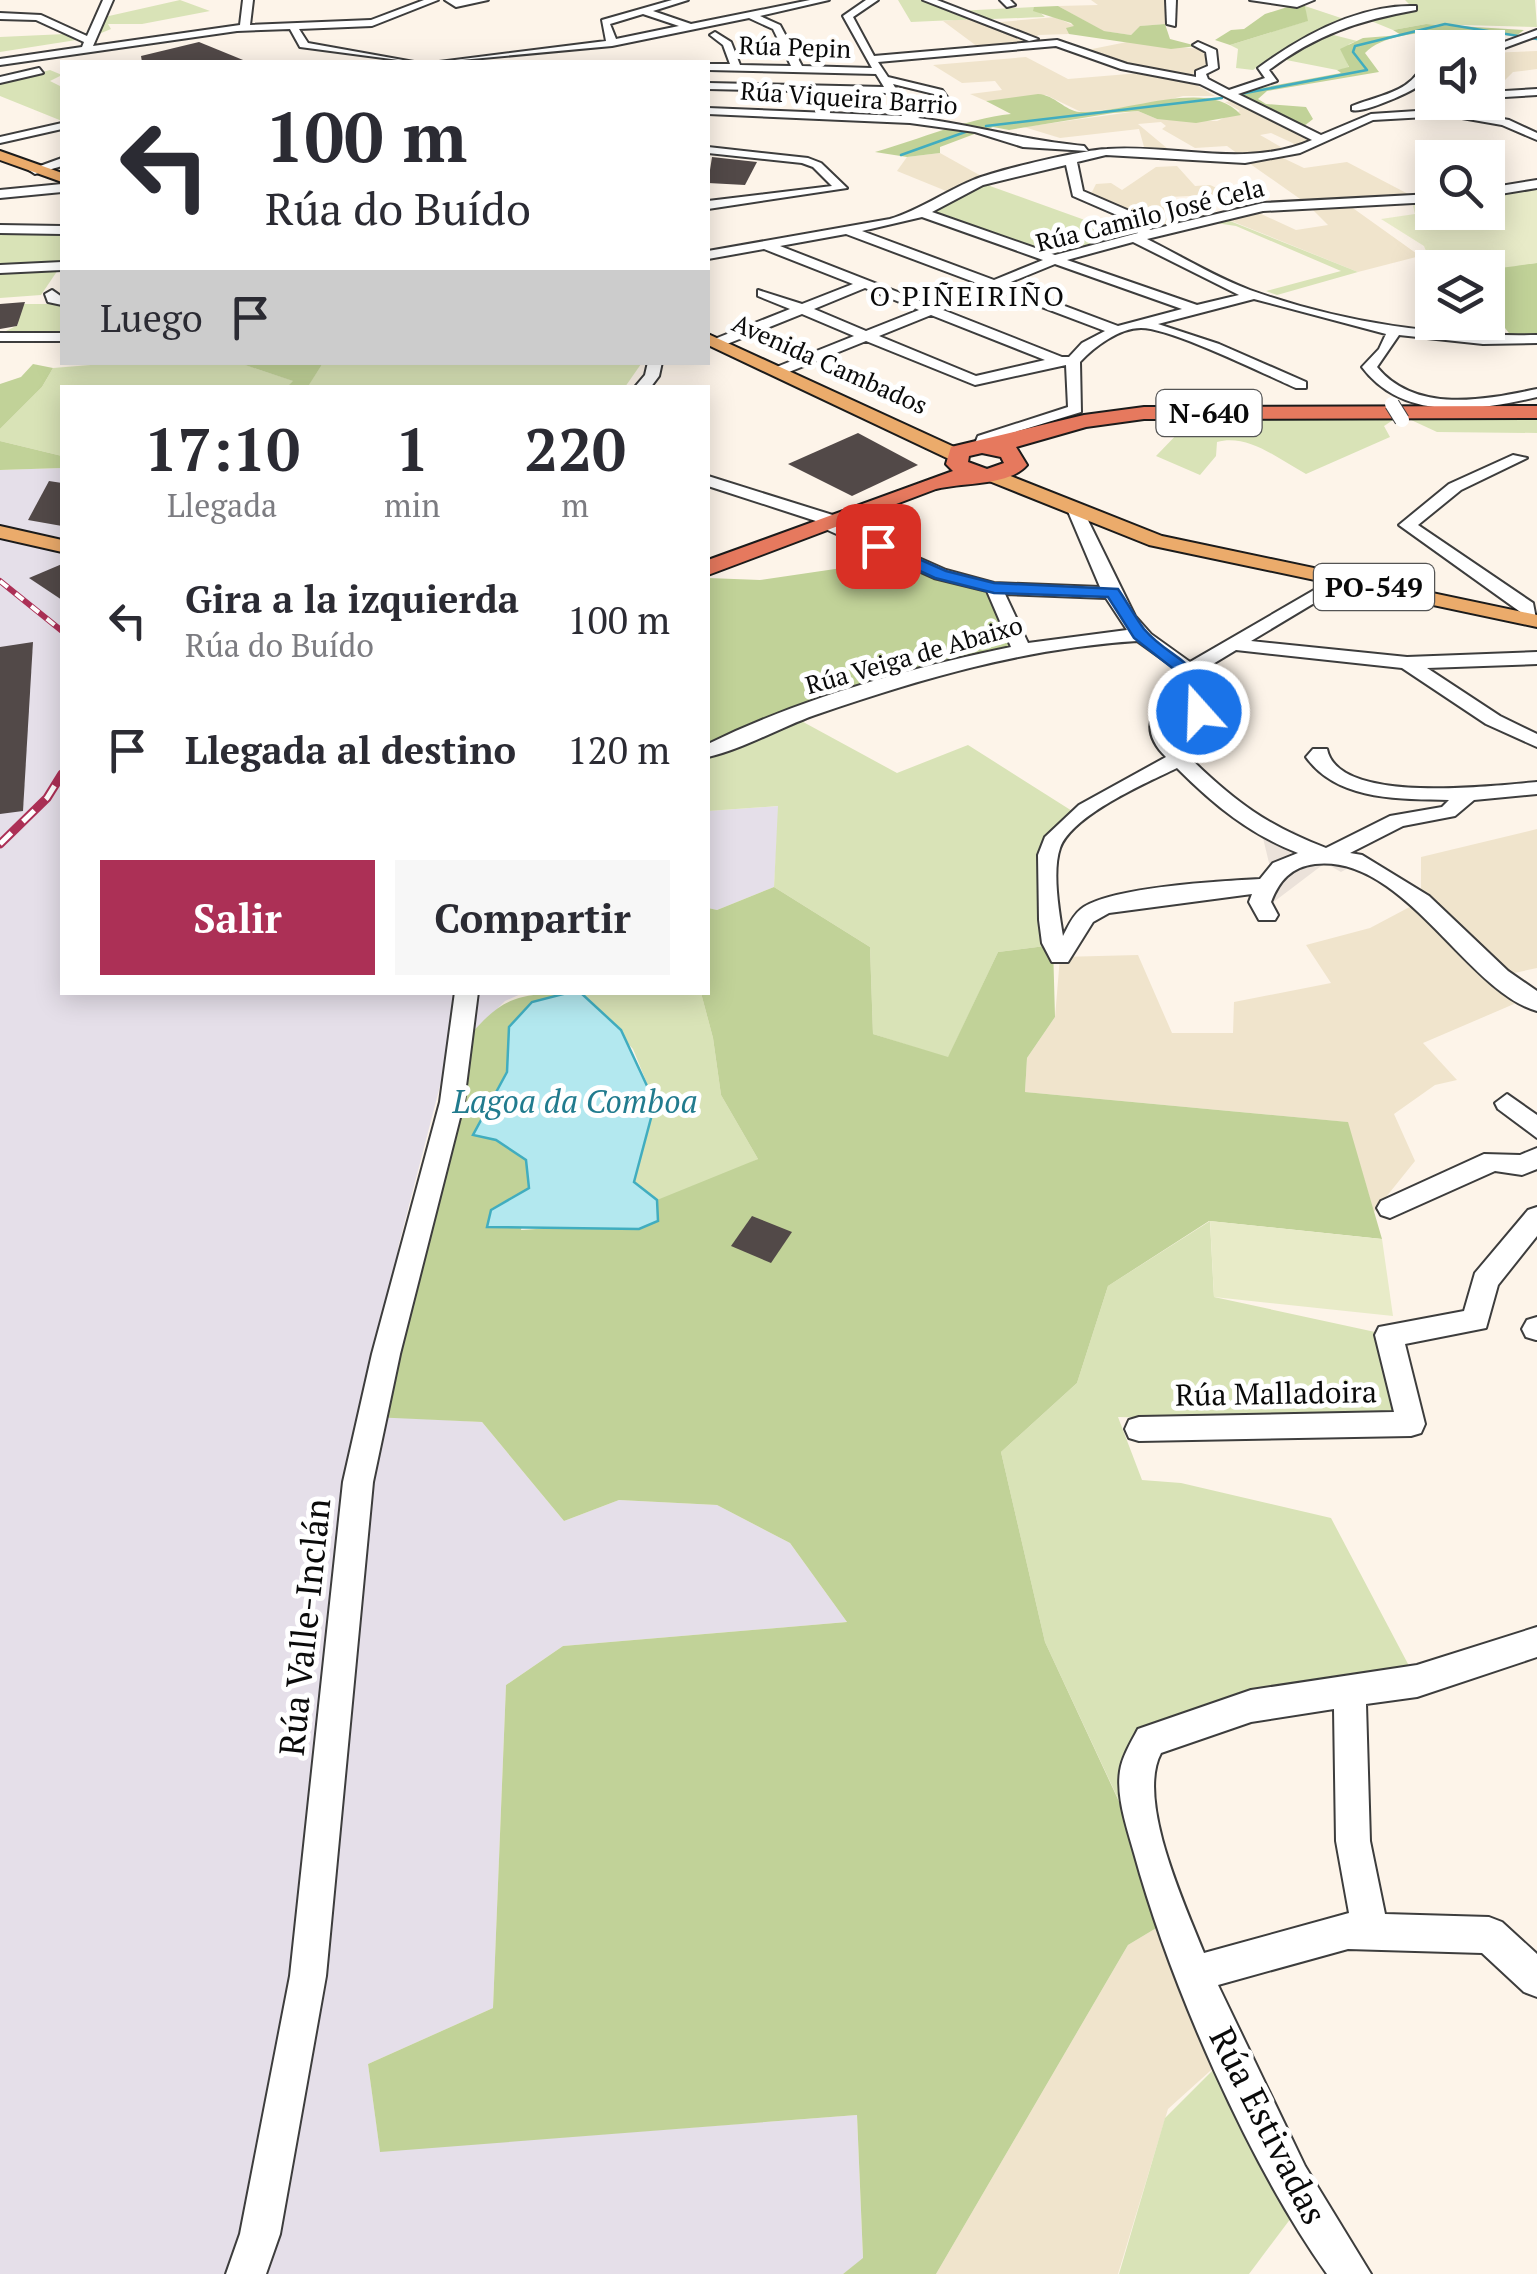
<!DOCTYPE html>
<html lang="es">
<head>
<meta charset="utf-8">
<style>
	:root { --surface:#fff; --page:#f7f7f7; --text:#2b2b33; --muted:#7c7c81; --accent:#ac3056 }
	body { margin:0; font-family:"PT Serif",serif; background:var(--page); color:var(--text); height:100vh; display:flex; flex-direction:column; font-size:38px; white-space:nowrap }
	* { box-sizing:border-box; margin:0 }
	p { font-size:32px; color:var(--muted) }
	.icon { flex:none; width:55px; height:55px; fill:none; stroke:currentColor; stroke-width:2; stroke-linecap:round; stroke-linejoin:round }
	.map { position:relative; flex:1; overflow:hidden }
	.panel { position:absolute; left:60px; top:385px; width:650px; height:610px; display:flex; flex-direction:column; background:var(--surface); border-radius:0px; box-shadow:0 5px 25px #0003 }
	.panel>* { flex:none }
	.hud { position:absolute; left:60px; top:60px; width:650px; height:305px; border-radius:0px; box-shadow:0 5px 25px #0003; background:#fff; color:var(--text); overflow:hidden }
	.fabs { position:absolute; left:1415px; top:30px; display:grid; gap:20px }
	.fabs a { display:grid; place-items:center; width:90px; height:90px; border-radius:0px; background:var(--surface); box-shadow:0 5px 25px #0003; font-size:50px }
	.pin { position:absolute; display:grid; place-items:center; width:85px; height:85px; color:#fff; margin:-42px; border-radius:20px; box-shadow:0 5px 15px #0006 }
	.me { position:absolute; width:110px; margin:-55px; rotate:340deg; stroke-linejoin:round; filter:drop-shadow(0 0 8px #0008) }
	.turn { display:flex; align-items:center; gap:35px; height:210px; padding:0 40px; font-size:45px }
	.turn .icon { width:130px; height:130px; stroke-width:2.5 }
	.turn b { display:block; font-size:70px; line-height:85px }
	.then { display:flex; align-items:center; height:95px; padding:0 40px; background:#0003; gap:20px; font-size:38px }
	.eta { display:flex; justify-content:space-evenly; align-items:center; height:170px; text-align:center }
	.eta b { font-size:60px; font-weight:800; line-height:70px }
	.action { display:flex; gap:20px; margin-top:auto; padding:20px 40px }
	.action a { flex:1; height:115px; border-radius:0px; background:var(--accent); color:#fff; font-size:40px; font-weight:800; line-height:115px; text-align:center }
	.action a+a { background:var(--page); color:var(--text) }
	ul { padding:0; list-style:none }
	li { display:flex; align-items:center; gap:30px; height:130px; padding:0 40px }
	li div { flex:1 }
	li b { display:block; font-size:38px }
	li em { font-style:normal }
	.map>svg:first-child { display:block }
</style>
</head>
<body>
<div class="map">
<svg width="1537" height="2274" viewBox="0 0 1537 2274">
	<rect width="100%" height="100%" fill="#fdf4e9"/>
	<g fill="#e5dfe9">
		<path d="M62,468V992L523,993L505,1001L447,1059L399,1244L372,1416L482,1422L564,1521L619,1500L717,1505L790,1543L847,1622L563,1646L506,1685L493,2008L368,2064L380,2151L857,2115L863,2259L843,2274H0V470Z"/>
		<path d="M779,806L774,887L717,910L708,908V811Z"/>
	</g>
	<g fill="#f0e4cc">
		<path d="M1091,0H1166L1165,24L1141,26L1131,35L1103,31L1058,6L1098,5Z"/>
		<path d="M1055,17L1075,26L1069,34L1038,35L1034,41L978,47L943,21L977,18L990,23Z"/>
		<path d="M1127,42L1211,50L1206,68L1192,74L1197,80L1195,84L1215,96H1183L1145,106L1081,112L1046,95L986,101L970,94L1002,90L995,81L962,83L933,65L1026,57L1068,79L1140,73L1087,50Z"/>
		<path d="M1537,51V69L1513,72L1503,82L1488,79V53Z"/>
		<path d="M1240,100L1323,141L1301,147L1271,133L1260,135L1288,151L1245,159L1227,146L1195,148L1162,129L1166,126L1161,122L1138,124L1180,159L1146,154L1139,129L1060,138L1024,127L1138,111L1157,119L1217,121L1240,111L1225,102Z"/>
		<path d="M940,153L983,177L956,195L897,171L907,157Z"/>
		<path d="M1281,157L1304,168L1347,162L1414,197L1303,201L1246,161Z"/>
		<path d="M1177,166L1195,186L1210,185L1230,194L1169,197L1181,207L1220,217L1146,234L1143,229L1152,225L1081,195L1092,192L1096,184L1111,183L1122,190L1156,167Z"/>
		<path d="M1350,206L1420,256L1358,272L1229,220L1259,213L1296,230L1328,225L1311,208Z"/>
		<path d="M1537,829V968L1500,976L1521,1001L1423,1043L1457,1080L1435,1085L1394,1114L1415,1161L1374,1212L1347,1122L1025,1092L1027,1058L1055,1017L1060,957L1138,955L1172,1033H1233L1234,1002L1331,983L1306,945L1370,928L1421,901V857Z"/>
		<path d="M1173,1918L1230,2053L1168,2109L1118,2274H936L1128,1945Z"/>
	</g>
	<g fill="#d9e3b7">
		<path d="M180,0L210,11L142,24H108L111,29L89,38L0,52V37L87,33L100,18Z"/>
		<path d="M898,0H928L958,11L1034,7L1045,17C1000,19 957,20 911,22Z"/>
		<path d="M1405,0H1535L1537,27L1426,24L1393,30L1359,16L1412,7Z"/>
		<path d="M1305,6L1344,19L1318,31L1357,41L1349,44L1344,54L1349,68L1337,70L1271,57L1253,70L1236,68L1238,49L1230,45L1307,21Z"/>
		<path d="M50,70L62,75L50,81L62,87V121L0,96V83Z"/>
		<path d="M985,180L990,186L1132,237L1220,217L1358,272L1277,295L1266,291L1341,271L1236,226L1216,223L1050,259L922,213Z"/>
		<path d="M0,233L62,235V264L41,295L0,298Z"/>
		<path d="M15,304H62V333H2L18,325Z"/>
		<path d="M128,362L239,363L294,381L287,388H62V456L0,441V429L42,387L53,368Z"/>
		<path d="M323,363L641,362V364L625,387H307Z"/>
		<path d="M1178,418L1393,420L1384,426L1390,437L1306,474C1280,460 1248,433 1217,442L1216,456L1200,475L1156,456L1183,428Z"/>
		<path d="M1409,419L1537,420V433L1437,432Z"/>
		<path d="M794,717L897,773L968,745L1080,816L1049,848L1053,945L998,952L948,1058L873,1034L870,947L774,887L778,806L708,811V751Z"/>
		<path d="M581,993H701L713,1038L721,1095L758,1159L657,1210L634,1183L655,1103L633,1049Z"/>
		<path d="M1210,1221L1214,1297L1389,1335L1411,1424L1118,1417L1142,1480L1181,1483L1331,1518L1417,1681L1194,1726L1135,1773L1127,1818L1045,1642L1001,1452L1077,1383L1108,1286Z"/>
		<path d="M1230,2053L1303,2202L1249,2274H1119L1165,2118Z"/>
	</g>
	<g fill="#c1d298">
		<path d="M1297,4L1305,6L1308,21L1230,45L1215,40L1231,30L1244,29L1265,14Z"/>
		<path d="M1058,6L1104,31L1131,35L1140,26L1165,24L1170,39L1197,46L1171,49L1069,34L1066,28L1074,26L1071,23L1033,11L1034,7Z"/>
		<path d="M1426,24L1524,30L1516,36C1477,33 1394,23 1365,53L1379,72L1267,91L1258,99L1266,104L1306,107L1313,119L1299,130L1234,93L1341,73L1337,70L1349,67L1340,49L1363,38L1401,35L1393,30Z"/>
		<path d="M1038,94C1055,95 1065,111 1080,112C1128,113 1209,77 1241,115L1196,123L1157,119L1138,111L1113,113L1009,130L993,127L940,147V153L907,157L875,152C921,139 965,119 1011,114L986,101Z"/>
		<path d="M1537,263V338L1512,337L1488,306V268H1481Z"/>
		<path d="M239,363H323L307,388L287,387L293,381Z"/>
		<path d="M33,364L53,368L42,387L0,429V384L21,377Z"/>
		<path d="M0,441L62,456V468L0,470Z"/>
		<path d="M903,559L994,588L1021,648L729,740L708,751V578L760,580Z"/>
		<path d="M774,887L870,947L873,1034L948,1057L998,952L1053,945L1055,1017L1027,1058L1025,1092L1348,1122L1382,1239L1209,1221L1108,1286L1077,1383L1001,1452L1045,1642L1173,1918L1128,1945L936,2274H843L863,2258L857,2115L380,2152L368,2064L493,2008L506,1685L563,1646L847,1622L790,1543L717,1505L619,1500L564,1521L482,1422L372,1417L445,1129L447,1059C495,1011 495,993 567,993L532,1002L509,1027L507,1072L473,1134L496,1140L527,1160L529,1189L521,1230L657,1221V1200L758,1159L721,1095L713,1038L701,993L708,992V908L717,910Z"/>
	</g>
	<g fill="#e8ebc8">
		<path d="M1537,186V263C1508,266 1436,283 1424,246L1381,219L1415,214L1412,202L1432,201V212H1488V193Z"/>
		<path d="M1210,1221L1382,1239L1393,1316L1214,1297Z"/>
	</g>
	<path fill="#ebe2da" d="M1293,830L1323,851L1342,844L1363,860L1341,872L1325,863L1271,904L1279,916L1262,919L1246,893L1215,897L1214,879H1261L1270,867L1262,834L1286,836Z"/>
	<path fill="#b3e8ef" stroke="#41adbf" stroke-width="2.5" d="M567,993H581L621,1030L655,1103L634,1182L657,1200L658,1221L639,1229L487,1227L491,1210L529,1188L526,1160L496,1140L473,1135L507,1072L509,1027L532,1002Z"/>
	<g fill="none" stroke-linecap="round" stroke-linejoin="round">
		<g stroke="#41adbf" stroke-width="2.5">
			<path d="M1235,95L1367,70L1353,52L1355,46L1445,24L1537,39"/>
			<path d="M986,126L1222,98"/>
			<path d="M901,155L968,131"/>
		</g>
	</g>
	<g fill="#524948">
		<path d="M199,42L248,62H142L141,56Z"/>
		<path d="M712,157L757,162L745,185L708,183Z"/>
		<path d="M25,302L17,326L0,329V304Z"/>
		<path d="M858,433L918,465L852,496L788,464Z"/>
		<path d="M49,481L62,483V526L28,520Z"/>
		<path d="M62,564V600L29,578Z"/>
		<path d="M33,642L23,811L0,814V647Z"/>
		<path d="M752,1216L792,1232L771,1263L731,1246Z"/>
	</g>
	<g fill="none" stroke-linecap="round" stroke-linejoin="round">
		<g stroke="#3d3d3d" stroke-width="4">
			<g id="minor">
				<path d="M103,0H113L93,46L240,25L243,0H253L250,25L371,20L424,0H438L372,26L299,29L308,43L414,62L300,47L290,29L237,31L0,65V59L82,47L84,42L36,20L0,19V13L41,15L87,36Z"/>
				<path d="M445,0H488L456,7Z"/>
				<path d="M672,0H688L653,11L691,24L810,0H829L760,16L780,25L802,66L872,68L843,16L866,0H878L853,17L874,56L1057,40L1127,64L1196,77V71L1208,66L1206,52L1193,45L1198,42L1216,50L1218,68L1206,74L1208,79L1229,90L1265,78L1258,68C1303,35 1359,4 1416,6V10C1360,20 1315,35 1269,70L1277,81L1238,94L1321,135L1371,114L1478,107L1488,99L1492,102L1486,112L1474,114L1509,120L1537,133V140L1502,125L1462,118L1461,115L1373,120L1300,153L1245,163L1106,155L1077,162L1083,191L1134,213L1150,230L1263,203L1432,194V202L1263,211L1147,239C1181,256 1215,277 1250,290C1342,323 1440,337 1537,335V343L1483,344L1399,335L1377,367C1416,414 1484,400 1537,389V397C1477,411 1403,422 1362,367L1379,349L1386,334L1254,299L1158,324L1219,344L1306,382V388H1296C1264,374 1171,328 1141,328C1119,328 1094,347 1080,362L1081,412L999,437L982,451L974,446L978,436L1068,407L1066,365L975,385L866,341L784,374H774V368L854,336L802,314L722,346H712V340L790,309L758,296V290L802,304L853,284L764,249L708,259V251L890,219C920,210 944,192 973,180C997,170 1082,150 1107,149C1176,144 1246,169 1312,140L1200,84L1121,69L1056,46L878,62L888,77L942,90L954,107L949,110L943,106L918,118C974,125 1027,141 1084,146L1088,151L1023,147L975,132L910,123L708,114V108L902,116L888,93L708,89V83L884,87L876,74L708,70V64H730L723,45L710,35L715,32L731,42L740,65L791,66L773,29L749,18L612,46L439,62L606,41L602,20ZM643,14L679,26L616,39L610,24ZM893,84L934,94L939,101L910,112ZM1066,165L1073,196L1126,219L1138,233L1055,255L932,212L983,185ZM922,217L1043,260L994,280L862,231ZM846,234L982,285L931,305L780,246ZM1133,242L1239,295L1197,305L1067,260ZM1055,264L1182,309L1118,326L1006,284ZM865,288L919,310L866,331L814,309ZM994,289L1105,331L1082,343L1069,357H1062L943,310ZM931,315L1045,360L976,376L879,336Z"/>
				<path d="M923,0H937L1038,39L1029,41Z"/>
				<path d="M1000,0H1010L1015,5L1007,7Z"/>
				<path d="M1166,0H1176L1175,26L1167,24Z"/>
				<path d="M1250,0H1314L1297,7Z"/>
				<path d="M1537,30V36L1488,54V48Z"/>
				<path d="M1432,52L1430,78C1418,90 1363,114 1352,110V106C1386,93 1415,92 1427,55Z"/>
				<path d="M39,68L43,73L0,83V77Z"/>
				<path d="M1537,89V95L1488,98V92Z"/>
				<path d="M62,123V129L0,143V137Z"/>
				<path d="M708,147L808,158L821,163L847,188L708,209V201L832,186L813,167L802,163L708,153Z"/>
				<path d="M62,158V166L35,174L29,170Z"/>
				<path d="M1537,180V188L1488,196V188Z"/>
				<path d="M62,184V192L0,198V190Z"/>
				<path d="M0,225L62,226V234L0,233Z"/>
				<path d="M62,262V270L0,273V265Z"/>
				<path d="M52,290L62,297V305L48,302L45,294Z"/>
				<rect x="0" y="333" width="62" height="8"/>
				<path d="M648,362H662L659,376L650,388H634L645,375Z"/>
				<path d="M1513,455L1527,458L1461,490L1418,525L1533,603L1537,624L1399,525L1449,484Z"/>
				<path d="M708,476L839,517L840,523L946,570L994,583L1100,587L1067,509L1081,506L1135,616L1151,634L1190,662L1340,575L1346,576V584L1251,641L1407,657L1537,652V664L1427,668L1500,716L1537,734V747L1486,724L1402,668L1236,650L1198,673C1216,702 1207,731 1191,759C1235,802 1268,826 1326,848L1390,816L1442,807L1449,800C1400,799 1337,801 1306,757L1313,749H1327C1338,805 1490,786 1537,782V794L1474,800L1455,816L1403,826L1350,853L1362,855L1429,896L1508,971L1537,991V1011C1466,991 1404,854 1315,864C1291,867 1279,881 1271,902L1278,915L1275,920H1259L1249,902L1252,894L1109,913L1093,922L1068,962H1052L1042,943L1039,920L1038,855L1045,837L1079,805L1166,757C1137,729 1151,700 1187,687L1176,669L1137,641C1025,648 920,679 815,715C781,727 741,750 708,757V744C802,698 909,668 1011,647L987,591L934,578L821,527L819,522L708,486ZM1005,594L1106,598L1127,630L1028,643ZM1189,699L1187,726L1178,747L1170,739C1167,721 1174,709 1189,699ZM1177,768C1214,805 1249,834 1298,853L1273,863L1260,879C1221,881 1109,887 1081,909C1072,916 1068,927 1063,936C1059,912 1052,871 1060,848C1072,815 1146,783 1177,768Z"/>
				<path d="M455,992H478L464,1102L400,1354L373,1482L326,1976L280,2234L266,2274H226L240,2234L290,1976L343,1482L372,1354L440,1102Z"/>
				<path d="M1507,1094L1537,1115V1138L1498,1109L1495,1103Z"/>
				<path d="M1537,1148V1169L1522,1175L1495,1171L1390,1218L1381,1215L1377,1208L1381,1201L1484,1154L1520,1155Z"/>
				<path d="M1537,1207V1236L1498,1285L1486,1328L1405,1344L1425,1424L1421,1433L1411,1436L1139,1441L1129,1438L1125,1429L1129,1420L1139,1417L1394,1412L1375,1335L1379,1327L1464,1311L1475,1273L1528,1210Z"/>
				<path d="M1537,1317V1340H1536L1526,1337L1522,1329L1527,1320Z"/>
				<path d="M1537,1627V1657L1417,1697L1366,1704L1370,1841L1385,1914L1489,1917L1502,1922L1537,1954V1997L1524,1992L1482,1953L1348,1949L1218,1985L1305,2166L1371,2274H1327C1248,2163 1170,1984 1134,1853C1127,1828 1116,1797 1120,1771C1122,1757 1131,1742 1138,1729L1251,1690L1417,1665ZM1334,1709L1336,1841L1349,1913L1204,1953C1185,1905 1136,1800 1161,1753L1251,1722Z"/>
			</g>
		</g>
		<g stroke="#1b1b1b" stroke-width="4">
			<g id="major">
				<path d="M0,151L62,173V182L0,160Z"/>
				<path d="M708,334L963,451L965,455L949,459L708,345Z"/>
				<path d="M984,471H998L1162,536L1537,615V627L1149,545L984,479Z"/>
				<path d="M0,526L62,540V552L0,538Z"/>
			</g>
		</g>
		<g stroke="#1b1b1b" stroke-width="4">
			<path id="highway" d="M1537,406V418L1144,419L1086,427L1016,447L1027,465C1009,486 964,482 936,489L708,575V560L953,471L946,464L951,447L1084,415L1144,407ZM982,453L1001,457L1004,463L987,469L968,462L969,456Z"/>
		</g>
		<use href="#minor" fill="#fff" fill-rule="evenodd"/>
		<use href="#major" fill="#ebab6b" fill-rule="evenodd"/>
		<use href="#highway" fill="#e6795e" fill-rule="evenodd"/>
		<g stroke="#ac3056" stroke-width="6">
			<path id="rail-far1" d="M0,581L62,631"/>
		</g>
		<g stroke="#ac3056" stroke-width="9">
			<path id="rail" d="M0,844L47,798L62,774"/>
		</g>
		<use href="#rail-far1" stroke="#fff" stroke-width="4" stroke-dasharray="10" stroke-linecap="butt"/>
		<use href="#rail" stroke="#fff" stroke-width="5" stroke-dasharray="16" stroke-linecap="butt"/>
		<g stroke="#3d3d3d" stroke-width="16" stroke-linecap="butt">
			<path id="minor-bridge" d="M1392,404L1402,420"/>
		</g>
		<use href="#minor-bridge" stroke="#fff" stroke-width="14"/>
	</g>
	<path fill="#1a73e8" stroke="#114b97" stroke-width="2.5" d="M878,541L946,571L994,583L1118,589C1127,602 1135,617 1144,629C1172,662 1205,659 1207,712L1193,716L1180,674L1134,638L1108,597L994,593L935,578L872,549L870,546Z"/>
	<g text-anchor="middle" stroke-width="10" stroke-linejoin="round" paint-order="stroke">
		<g font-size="25" fill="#0a0a0a" stroke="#fff">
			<text transform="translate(795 47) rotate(2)" y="9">Rúa Pepin</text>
			<text transform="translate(849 98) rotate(4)" y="9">Rúa Viqueira Barrio</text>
			<text transform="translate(1150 215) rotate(-14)" y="9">Rúa Camilo José Cela</text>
			<text transform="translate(830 364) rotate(24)" y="9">Avenida Cambados</text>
			<text transform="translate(914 655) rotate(-16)" y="9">Rúa Veiga de Abaixo</text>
		</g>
		<g font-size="28" letter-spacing="2.5" fill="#0a0a0a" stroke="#fff">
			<text x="968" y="306">O PIÑEIRIÑO</text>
		</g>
		<g fill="#fff" stroke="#545454" stroke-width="2.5">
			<rect x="1156.5" y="390" width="105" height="46" rx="8"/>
			<rect x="1314" y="564" width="120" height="46" rx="8"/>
		</g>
		<g font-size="28" font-weight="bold" fill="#0a0a0a">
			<text x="1209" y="423">N-640</text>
			<text x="1374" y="597">PO-549</text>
		</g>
		<g font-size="30" fill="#0a0a0a" stroke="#fff">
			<text transform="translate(1276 1394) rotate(-1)" y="10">Rúa Malladoira</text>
		</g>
		<g font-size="32" font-style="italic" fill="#217b8e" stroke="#fff">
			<text x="575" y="1113">Lagoa da Comboa</text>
		</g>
		<g font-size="35" fill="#0a0a0a" stroke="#fff">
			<text transform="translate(305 1627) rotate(-84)" y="12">Rúa Valle-Inclán</text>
			<text transform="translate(1268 2126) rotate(63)" y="12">Rúa Estivadas</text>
		</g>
	</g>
</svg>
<div class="fabs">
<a><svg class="icon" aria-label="sound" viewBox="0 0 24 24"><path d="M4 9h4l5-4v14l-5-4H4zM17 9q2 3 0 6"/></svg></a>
<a><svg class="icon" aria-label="search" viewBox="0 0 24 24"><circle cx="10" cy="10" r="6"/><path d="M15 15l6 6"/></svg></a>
<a><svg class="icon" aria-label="layers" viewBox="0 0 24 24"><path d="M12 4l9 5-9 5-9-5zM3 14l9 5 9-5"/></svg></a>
</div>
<div class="pin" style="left:878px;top:546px;background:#d93025"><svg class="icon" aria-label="arrive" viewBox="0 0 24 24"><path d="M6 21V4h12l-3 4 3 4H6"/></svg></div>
<svg class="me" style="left:1199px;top:712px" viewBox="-20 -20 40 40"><circle r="17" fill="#1a73e8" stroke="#fff" stroke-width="3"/><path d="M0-11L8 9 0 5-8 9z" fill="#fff"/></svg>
<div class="hud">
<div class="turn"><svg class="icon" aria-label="left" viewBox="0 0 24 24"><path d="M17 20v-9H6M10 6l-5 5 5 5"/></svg><div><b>100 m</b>Rúa do Buído</div></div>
<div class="then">Luego<svg class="icon" aria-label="arrive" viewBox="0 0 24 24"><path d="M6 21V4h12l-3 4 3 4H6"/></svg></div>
</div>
<section class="panel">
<div class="eta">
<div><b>17:10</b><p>Llegada</p></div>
<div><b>1</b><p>min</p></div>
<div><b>220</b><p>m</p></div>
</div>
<ul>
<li><svg class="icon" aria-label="left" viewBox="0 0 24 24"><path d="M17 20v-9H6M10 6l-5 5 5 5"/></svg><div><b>Gira a la izquierda</b><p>Rúa do Buído</p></div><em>100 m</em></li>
<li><svg class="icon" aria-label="arrive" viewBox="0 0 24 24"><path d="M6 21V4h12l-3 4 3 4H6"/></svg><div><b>Llegada al destino</b></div><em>120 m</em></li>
</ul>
<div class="action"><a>Salir</a><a>Compartir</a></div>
</section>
</div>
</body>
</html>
